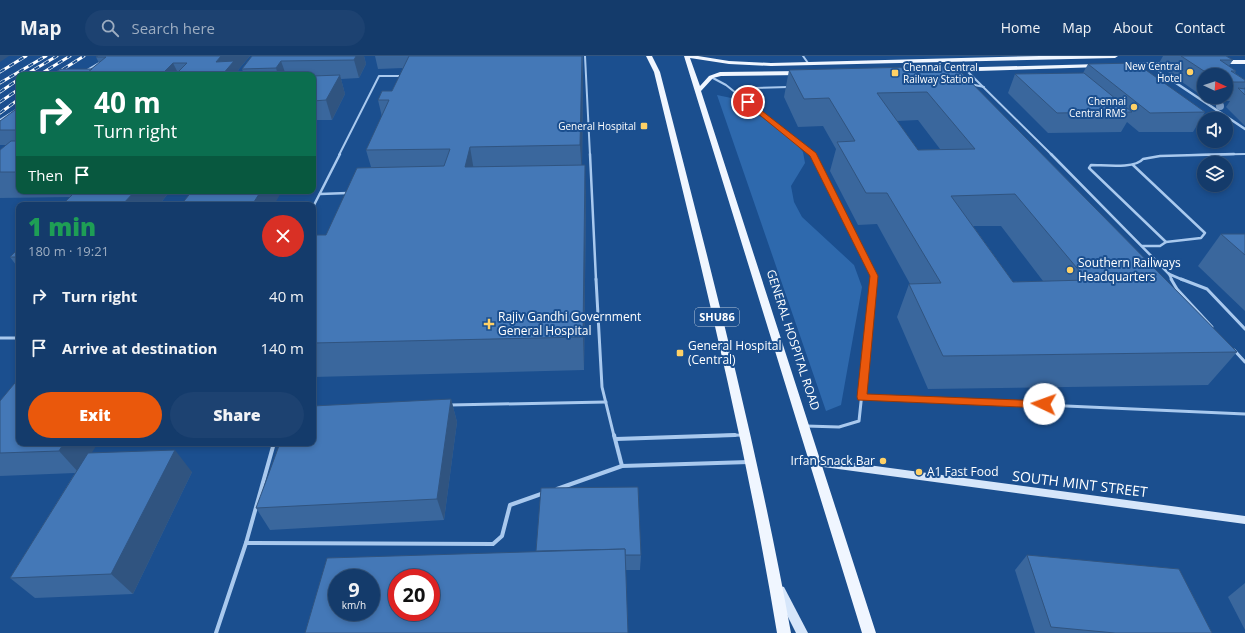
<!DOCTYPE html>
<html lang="en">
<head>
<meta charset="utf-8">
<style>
	:root { --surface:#143b6b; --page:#1d4271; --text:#f1f3f6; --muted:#9dadc1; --line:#33557e; --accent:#ea580c }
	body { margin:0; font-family:"Open Sans",sans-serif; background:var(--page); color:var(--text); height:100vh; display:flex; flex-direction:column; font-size:15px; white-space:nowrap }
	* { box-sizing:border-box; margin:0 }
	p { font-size:13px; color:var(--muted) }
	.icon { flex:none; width:22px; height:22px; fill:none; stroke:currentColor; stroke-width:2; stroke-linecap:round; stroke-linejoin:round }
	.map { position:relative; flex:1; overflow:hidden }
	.drawer { position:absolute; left:16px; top:146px; width:300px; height:244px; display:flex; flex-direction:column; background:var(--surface); border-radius:8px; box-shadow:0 2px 6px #0003,0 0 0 1px var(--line) }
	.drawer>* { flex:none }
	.top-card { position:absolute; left:16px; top:16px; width:300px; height:122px; border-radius:8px; box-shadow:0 2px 6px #0003,0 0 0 1px var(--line); background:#0b6e4f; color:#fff; overflow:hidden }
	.needle { width:26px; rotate:94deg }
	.buttons { position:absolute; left:1197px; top:12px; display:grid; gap:8px }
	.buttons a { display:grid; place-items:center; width:36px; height:36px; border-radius:50%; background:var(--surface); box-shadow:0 2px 6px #0003,0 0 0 1px var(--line); font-size:20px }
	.speed { position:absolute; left:328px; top:513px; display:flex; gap:8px; font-size:20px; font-weight:700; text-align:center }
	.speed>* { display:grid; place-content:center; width:52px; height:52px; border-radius:50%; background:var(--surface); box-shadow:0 2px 6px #0003,0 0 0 1px var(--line); line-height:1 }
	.speed small { font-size:10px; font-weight:400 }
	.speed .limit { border:6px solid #d22; background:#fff; color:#111 }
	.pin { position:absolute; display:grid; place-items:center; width:34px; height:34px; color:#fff; margin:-17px; border:2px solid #fff; border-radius:50%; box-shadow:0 1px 4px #0007 }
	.me { position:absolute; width:44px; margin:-22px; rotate:273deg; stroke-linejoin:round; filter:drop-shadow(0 0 3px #0008) }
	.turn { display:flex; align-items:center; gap:14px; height:84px; padding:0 12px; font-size:18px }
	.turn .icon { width:52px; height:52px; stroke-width:2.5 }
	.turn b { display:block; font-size:28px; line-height:34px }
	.then { display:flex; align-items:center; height:38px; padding:0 12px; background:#0003; gap:8px; font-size:15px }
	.round { display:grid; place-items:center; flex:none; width:42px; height:42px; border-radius:21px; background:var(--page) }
	.headline { display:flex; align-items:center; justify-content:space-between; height:68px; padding:0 12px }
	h1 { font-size:24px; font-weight:800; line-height:30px; color:#1e9e55 }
	.button { display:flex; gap:8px; margin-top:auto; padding:8px 12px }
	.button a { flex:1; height:46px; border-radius:24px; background:var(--accent); color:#fff; font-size:16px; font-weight:800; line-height:46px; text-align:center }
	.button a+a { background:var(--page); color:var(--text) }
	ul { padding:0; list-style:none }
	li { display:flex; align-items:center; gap:12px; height:52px; padding:0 12px }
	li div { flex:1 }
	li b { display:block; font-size:15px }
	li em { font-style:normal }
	header { display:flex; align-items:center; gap:24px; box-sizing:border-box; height:56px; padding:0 20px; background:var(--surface); border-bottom:1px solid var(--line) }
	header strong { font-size:19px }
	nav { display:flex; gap:22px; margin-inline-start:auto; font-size:14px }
	.search { width:280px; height:36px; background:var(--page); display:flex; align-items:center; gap:10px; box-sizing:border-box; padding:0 14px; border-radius:22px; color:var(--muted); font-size:15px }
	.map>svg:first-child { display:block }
</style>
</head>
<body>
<header>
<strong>Map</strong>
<div class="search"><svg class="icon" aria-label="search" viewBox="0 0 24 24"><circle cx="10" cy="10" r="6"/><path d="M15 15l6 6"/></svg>Search here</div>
<nav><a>Home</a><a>Map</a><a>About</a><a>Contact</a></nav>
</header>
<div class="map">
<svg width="1245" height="577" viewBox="0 0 1245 577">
	<rect width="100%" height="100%" fill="#1b4f8f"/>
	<path fill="#2e69ad" d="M717,39L736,43L792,83L803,96L805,107L791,130L794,146L802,161L854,209L862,231L841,349L826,355Z"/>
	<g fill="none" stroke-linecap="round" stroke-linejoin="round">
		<g stroke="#a9c9ee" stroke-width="2">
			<path d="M585,0L590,99"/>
			<path d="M803,0L808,7"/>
			<path d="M87,14L99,7"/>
			<path d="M966,14L1052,99"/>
			<path d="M711,21L726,29L813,99"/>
			<path d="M970,28L984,31"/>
			<path d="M737,37L753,32L788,31"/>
			<path d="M0,64L19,52"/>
			<path d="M339,99L379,20H402"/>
			<path d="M1191,99L1245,98"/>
		</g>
		<g stroke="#a9c9ee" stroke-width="2.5">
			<path d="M590,98L596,224"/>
			<path d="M812,98L874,219V224"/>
			<path d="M1051,98L1169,218"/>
			<path d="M1133,109L1205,177L1201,182L1166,186"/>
			<path d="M320,138L348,137"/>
			<path d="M313,151L340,98"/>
			<path d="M1142,190H1160L1166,186L1089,112L1091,109C1104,109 1135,113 1143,103L1160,100L1234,98"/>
			<path d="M1172,224L1169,218L1183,224"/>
		</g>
		<g stroke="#a9c9ee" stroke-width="3">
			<path d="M596,223L602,331L614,380"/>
			<path d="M1171,223L1177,233L1212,271"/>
			<path d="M1181,223L1207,233L1245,273"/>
			<path d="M0,282H19"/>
			<path d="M1234,294L1245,306"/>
			<path d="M862,341L1245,358"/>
			<path d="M450,349L606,346"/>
			<path d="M806,370L839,371L859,365L874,223"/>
			<path d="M703,380L743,379"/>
		</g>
		<g stroke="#a9c9ee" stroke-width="4">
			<path d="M614,379L622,410"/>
			<path d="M616,383L735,379"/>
			<path d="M201,387L200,388L274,387L246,487L493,488L502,480L510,449L544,437"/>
			<path d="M557,433L622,410L749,406"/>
			<path d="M216,577L246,487"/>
		</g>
		<path stroke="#a9c9ee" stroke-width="2.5" d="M1149,9L1245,73"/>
		<g fill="#d6e6fa" fill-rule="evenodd">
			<path d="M816,402L1245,460V468L816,410L813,409L811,406L813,403Z"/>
			<path d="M780,530L784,531L808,577H796L775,535L776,531Z"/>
		</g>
		<g fill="#f0f6ff" fill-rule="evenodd">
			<path d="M646,0H652L660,16C708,202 757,388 791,577H777C746,388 699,202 654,16Z"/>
			<path d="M684,0H698L729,5L771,7L1040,0H1118L1115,2L771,10L729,8L690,2L700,30L709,20L720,16L801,15L804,17L801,19L721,20L713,22L701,35L876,577H862Z"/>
			<path d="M1245,4V8H1219L1216,6L1219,4Z"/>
			<path d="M1171,6L1174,8L1173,9L1125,11L1122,9L1125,7Z"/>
			<path d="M1099,8L1101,9V11L945,16L942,14L945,12Z"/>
		</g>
		<g stroke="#fff" stroke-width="3">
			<g id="rail">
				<path d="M0,16L26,0"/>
				<path d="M25,19L57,0"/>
				<path d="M39,19L70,0"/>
				<path d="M54,19L84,0"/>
				<path d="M0,27L46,0"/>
				<path d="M0,36L19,23"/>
				<path d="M0,46L19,33"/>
				<path d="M0,57L19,43"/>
			</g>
		</g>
		<use href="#rail" stroke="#1b4f8f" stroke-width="2" stroke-dasharray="5.5" stroke-linecap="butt"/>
	</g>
	<circle fill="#7ea0ca" cx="1220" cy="50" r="4"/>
	<g fill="#3a679d" fill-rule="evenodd">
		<path d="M98,0H250L238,14L240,19H52L92,13L99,7L96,1Z"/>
		<path d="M252,0H364L366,8L359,22L341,23L345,38L332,64H313V19H244L242,13Z"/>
		<path d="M375,0H583V20L582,109L586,139L584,314L313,321V181L326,179L371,111L366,94L382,61L378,44L392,35L403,12L378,13Z"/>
		<path d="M1163,0H1226L1233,4L1229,10L1236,15L1235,17L1245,24V31L1244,33H1245V70L1226,51L1230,45H1209L1158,9ZM1204,19H1226V41H1204Z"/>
		<path d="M1088,8L1205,56L1193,76H1139L1127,66L1121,76L1048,77L1008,37L1015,18L1083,17Z"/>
		<path d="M955,10L1237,296L1208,329L928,333L897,261L909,228H910L877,168L858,169L830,115L836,93L823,70L798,71L784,41L789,14ZM918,64L940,93L918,94L897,65ZM973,170H1001L1043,225L1013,226Z"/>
		<path d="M19,51V135H170L159,149H62L70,141L0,142V94L7,89H0V65Z"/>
		<path d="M1221,178H1245V255L1198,210Z"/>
		<path d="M19,192V213L10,201Z"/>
		<path d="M451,343L457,366L444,464L270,474L256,452Z"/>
		<path d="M0,345L92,397L192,416L133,538L35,542L10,522L75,417L0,420Z"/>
		<path d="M641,499L640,514H626L327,502Z"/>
		<path d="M1027,499L1212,577H1035L1015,514Z"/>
		<path d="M1245,527V574L1228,541Z"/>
	</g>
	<g fill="#305480">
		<path d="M0,0H9L0,6Z"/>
		<path d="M221,0H250L238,14L240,19H221L216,6Z"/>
		<path d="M356,0H364L366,8L359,22L354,4Z"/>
		<path d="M582,0L583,20L582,119L580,89Z"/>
		<path d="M281,5L286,19H278L276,12Z"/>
		<path d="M173,7L179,19H163V17Z"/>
		<path d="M340,19L345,38L332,64L326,44Z"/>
		<path d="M313,74L315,80L313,82Z"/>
		<path d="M470,91L475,121L465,111Z"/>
		<path d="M585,109L586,139L584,314L583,281Z"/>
		<path d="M135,135H170L159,149H122Z"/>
		<path d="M261,135H282L274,149H252Z"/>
		<path d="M451,343L457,366L444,464L437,443Z"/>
		<path d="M64,387H98L79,417L59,395Z"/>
		<path d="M175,394L192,416L133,538L111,518Z"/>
	</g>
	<g fill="#4478b7" stroke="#305480" fill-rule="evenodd">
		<path d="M98,0H221L216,6L234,5L222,19H175L187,7H173L163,17L84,19L106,1H96Z"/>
		<path d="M252,0H356L354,4L281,5L276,12L242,13Z"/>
		<path d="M409,0H582L580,89L470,91L465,111L585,109L583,281L313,287V202L316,195H313V181L314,179H326L357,112L444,110L450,93L366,94L389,44H378L382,35H392Z"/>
		<path d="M1181,0H1226L1233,4H1220L1236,15H1231L1245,24V26H1226V19H1210Z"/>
		<path d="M1136,7L1205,56L1150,57L1088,8Z"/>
		<path d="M955,10L1237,296L943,300L909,228L941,227L887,137H866L837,86L855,85L829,42L804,43L789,14ZM927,36L975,93L918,94L877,37ZM1015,138L1087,224L1013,226L951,140Z"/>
		<path d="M61,13H92L84,19H52Z"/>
		<path d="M1084,17L1132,56L1057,57L1015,18Z"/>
		<path d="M340,19L326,44L313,45V20Z"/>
		<path d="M1238,32L1245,33V39Z"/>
		<path d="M19,51V74H0V65Z"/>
		<path d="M11,85H19V116H0V94Z"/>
		<path d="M76,135H135L122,149H62Z"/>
		<path d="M192,135H261L252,149H181Z"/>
		<path d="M1221,178H1245V199Z"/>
		<path d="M19,192V201H10Z"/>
		<path d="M19,322V387H64L59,395L0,397V345Z"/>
		<path d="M451,343L437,443L256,452L280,387H313V350Z"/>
		<path d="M175,394L111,518L10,522L88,397Z"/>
		<path d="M638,431L641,499H625V493L536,495L541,432Z"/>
		<path d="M625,493L628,577H305L327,502ZM337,522H371V556H337ZM397,522H431V556H397Z"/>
		<path d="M1027,499L1179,513L1212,577H1115L1051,571Z"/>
	</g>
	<path fill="#ea580c" stroke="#983908" d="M748,44L816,97L878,220L867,338L1044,345L1048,346L1049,348L1048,351L1044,352L858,344L857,341L870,220L810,100L745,47V46Z"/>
	<g fill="#ffd166" stroke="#1b4f8f" stroke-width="1.5">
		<circle cx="1190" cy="16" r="4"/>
		<rect x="891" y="13" width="8" height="8" rx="2"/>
		<circle cx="1134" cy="51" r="4"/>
		<rect x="640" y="66" width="8" height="8" rx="2"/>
		<circle cx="1070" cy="214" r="4"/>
		<path d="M487 262h4v4h4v4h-4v4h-4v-4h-4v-4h4z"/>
		<rect x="676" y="293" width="8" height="8" rx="2"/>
		<circle cx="883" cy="405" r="4"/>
		<circle cx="919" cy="416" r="4"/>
	</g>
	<g text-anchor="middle" stroke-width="4" stroke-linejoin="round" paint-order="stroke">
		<g font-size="10" fill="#fff" stroke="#1b4f8f" text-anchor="end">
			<text x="1182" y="14">New Central<tspan x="1182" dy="12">Hotel</tspan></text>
			<text x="903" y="15" text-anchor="start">Chennai Central<tspan x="903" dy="12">Railway Station</tspan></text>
			<text x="1126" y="49">Chennai<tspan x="1126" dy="12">Central RMS</tspan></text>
			<text x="636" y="74">General Hospital</text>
		</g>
		<rect fill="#1b4f8f" stroke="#bbcadd" stroke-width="1" x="695" y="252" width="44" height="18" rx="3"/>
		<g font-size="11" font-weight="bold" fill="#fff">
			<text x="717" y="265">SHU86</text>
		</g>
		<g font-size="12" fill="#fff" stroke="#1b4f8f" text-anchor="start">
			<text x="1078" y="211">Southern Railways<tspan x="1078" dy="14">Headquarters</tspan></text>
			<text x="498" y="265">Rajiv Gandhi Government<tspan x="498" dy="14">General Hospital</tspan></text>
			<text x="688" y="294">General Hospital<tspan x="688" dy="14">(Central)</tspan></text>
			<text x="875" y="409" text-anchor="end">Irfan Snack Bar</text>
			<text x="927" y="420">A1 Fast Food</text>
		</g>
		<g font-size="12" fill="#fff" stroke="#1b4f8f">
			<text transform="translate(793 284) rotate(72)" y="4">GENERAL HOSPITAL ROAD</text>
		</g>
		<g font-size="14" fill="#fff" stroke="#1b4f8f">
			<text transform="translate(1080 428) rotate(7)" y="5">SOUTH MINT STREET</text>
		</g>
	</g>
</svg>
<div class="buttons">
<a><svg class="needle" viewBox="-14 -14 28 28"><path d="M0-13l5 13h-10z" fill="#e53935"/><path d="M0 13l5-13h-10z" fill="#9dadc1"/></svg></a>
<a><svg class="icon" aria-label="sound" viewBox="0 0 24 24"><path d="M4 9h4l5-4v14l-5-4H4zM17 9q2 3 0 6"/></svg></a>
<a><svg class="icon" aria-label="layers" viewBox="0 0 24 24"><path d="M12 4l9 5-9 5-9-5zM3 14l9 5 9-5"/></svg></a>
</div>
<div class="speed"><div>9<small>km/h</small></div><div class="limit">20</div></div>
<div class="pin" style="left:748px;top:46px;background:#d93025"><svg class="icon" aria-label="arrive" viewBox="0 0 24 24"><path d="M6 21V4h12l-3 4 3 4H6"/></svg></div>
<svg class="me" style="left:1044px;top:348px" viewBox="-20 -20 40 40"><circle r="19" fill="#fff"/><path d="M0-13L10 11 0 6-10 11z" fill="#ea580c"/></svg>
<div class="top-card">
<div class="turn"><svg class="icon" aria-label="right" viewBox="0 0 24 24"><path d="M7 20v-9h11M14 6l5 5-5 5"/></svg><div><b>40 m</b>Turn right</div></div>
<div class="then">Then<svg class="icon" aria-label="arrive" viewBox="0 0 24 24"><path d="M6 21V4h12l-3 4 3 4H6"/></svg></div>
</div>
<section class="drawer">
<div class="headline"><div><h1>1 min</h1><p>180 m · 19:21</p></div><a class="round" style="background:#d93025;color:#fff"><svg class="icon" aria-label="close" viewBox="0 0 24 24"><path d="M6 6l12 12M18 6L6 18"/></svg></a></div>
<ul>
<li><svg class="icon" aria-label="right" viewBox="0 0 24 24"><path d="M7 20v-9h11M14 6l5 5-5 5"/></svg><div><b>Turn right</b></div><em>40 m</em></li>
<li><svg class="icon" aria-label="arrive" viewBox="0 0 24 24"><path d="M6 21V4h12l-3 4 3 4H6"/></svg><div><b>Arrive at destination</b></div><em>140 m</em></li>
</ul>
<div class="button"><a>Exit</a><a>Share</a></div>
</section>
</div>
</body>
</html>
